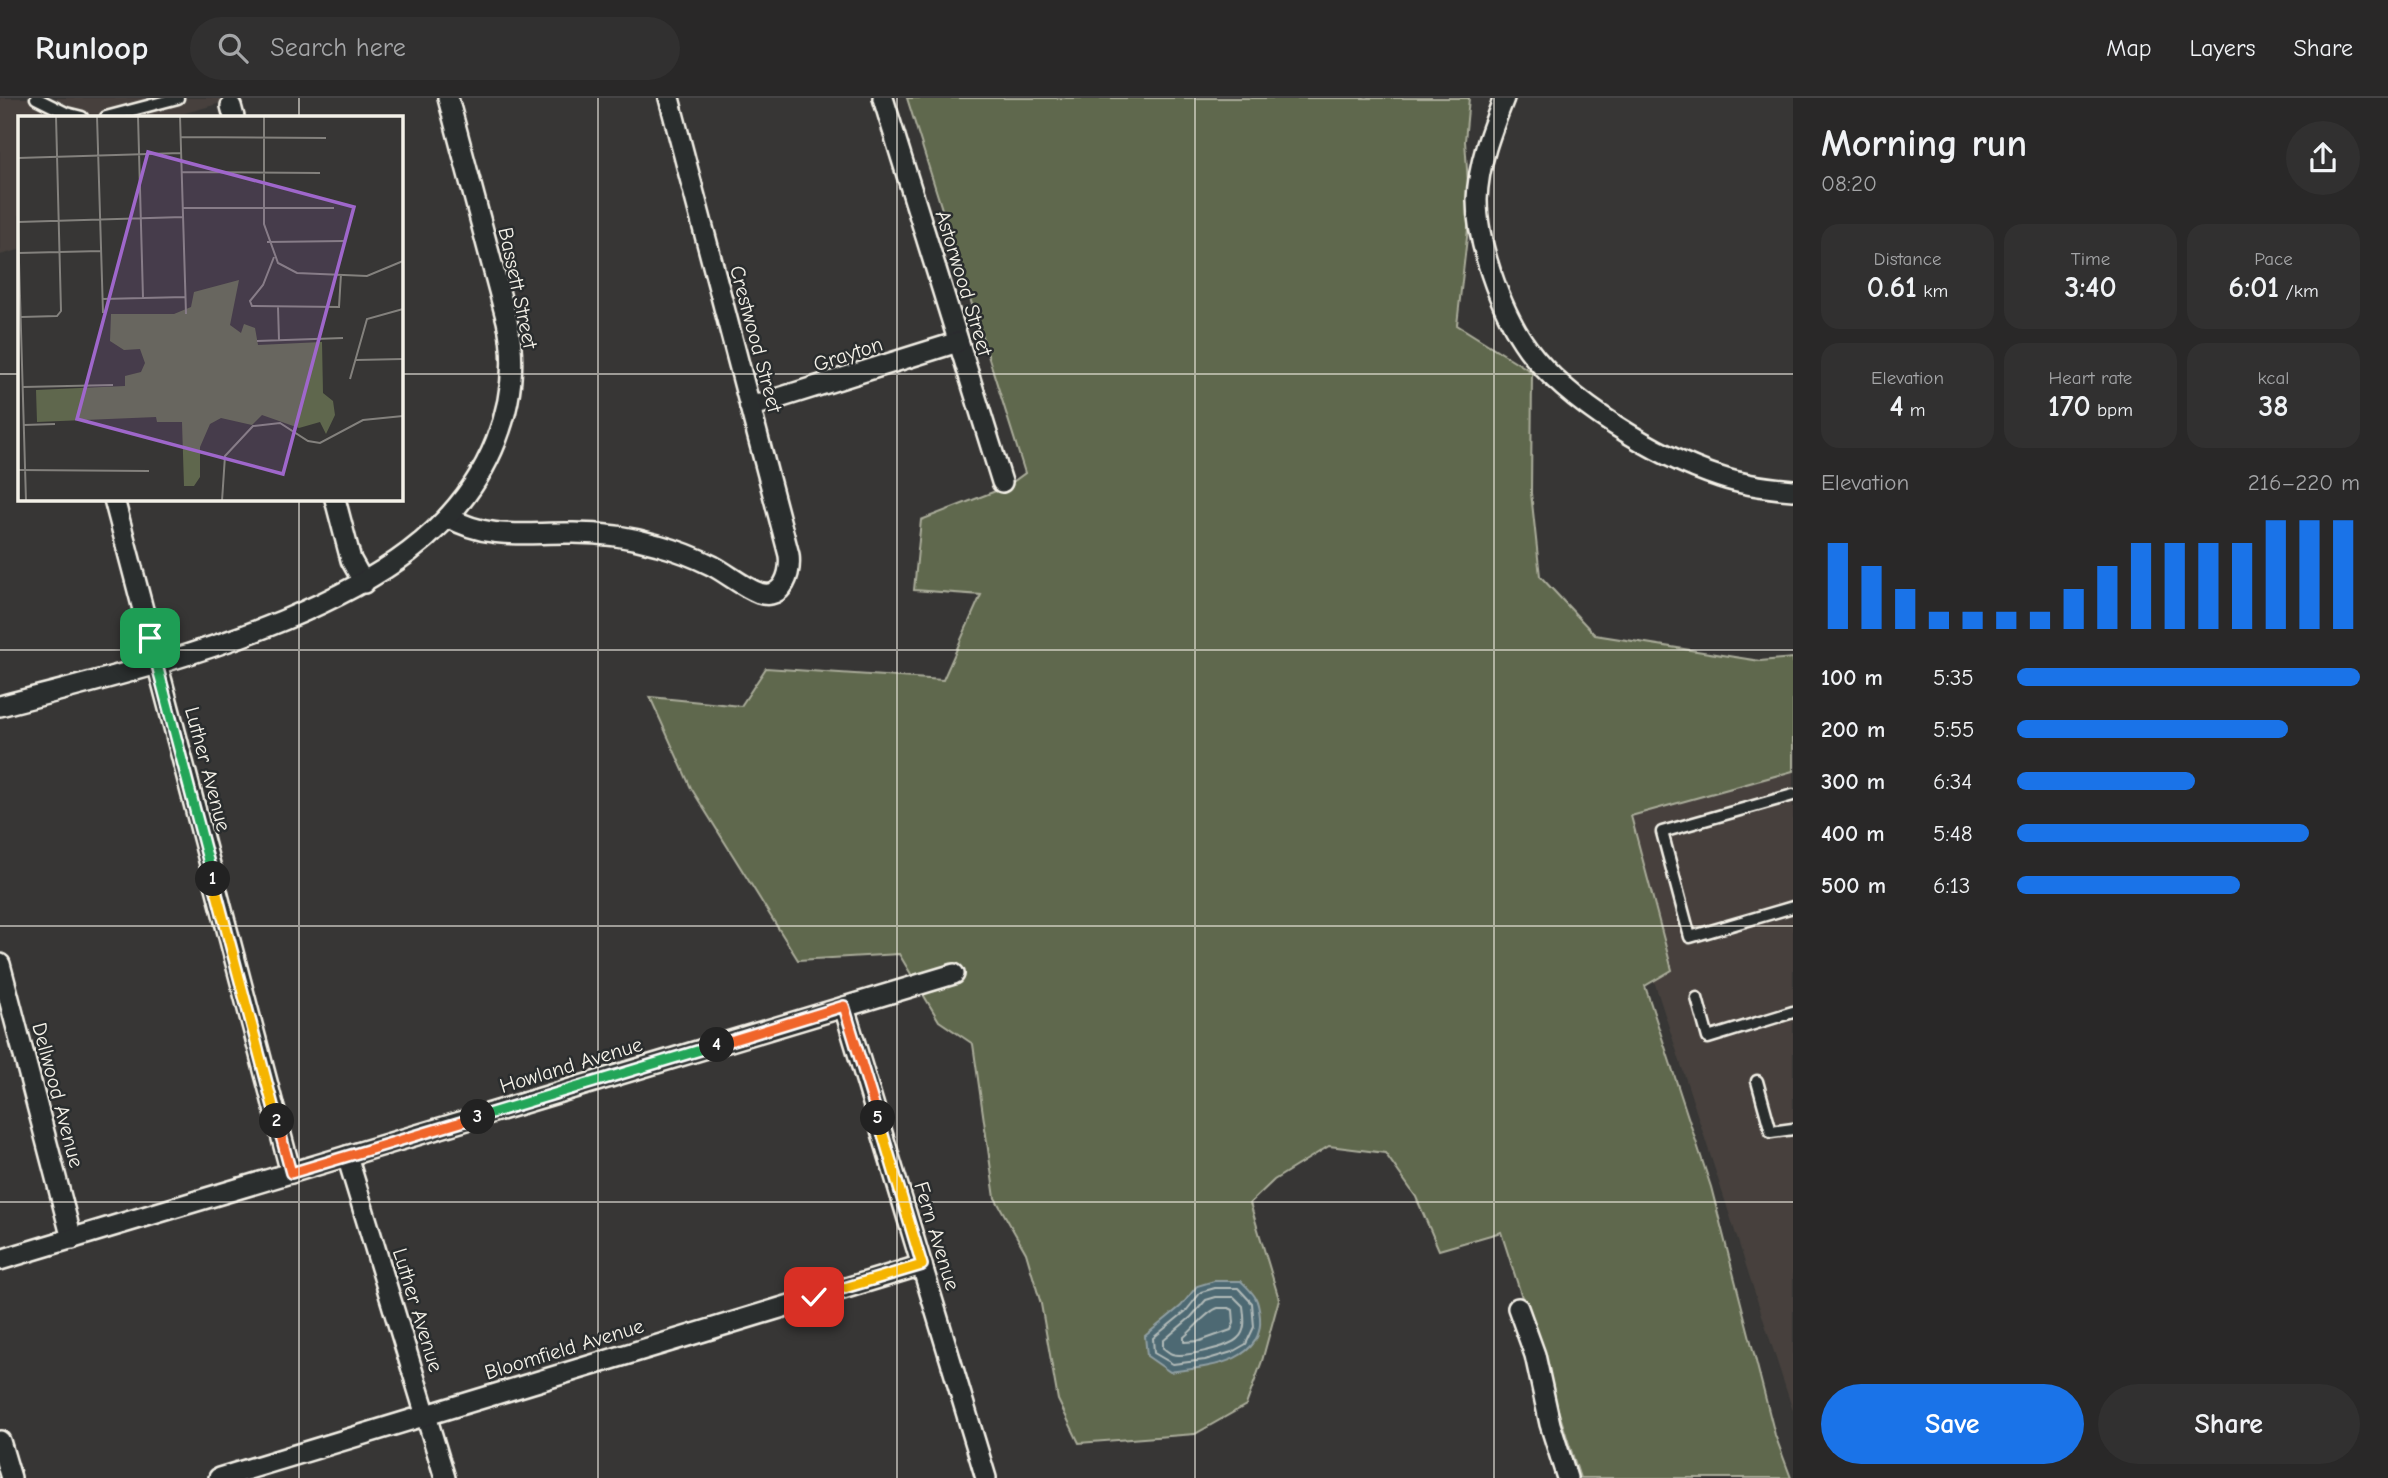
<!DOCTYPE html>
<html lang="en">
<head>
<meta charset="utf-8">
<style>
  body { margin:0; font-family:"Comic Neue",sans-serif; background:#313030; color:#f1f3f6; height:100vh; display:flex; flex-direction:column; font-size:26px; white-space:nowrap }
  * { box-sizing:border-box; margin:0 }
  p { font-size:23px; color:#a5a6a8 }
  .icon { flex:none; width:38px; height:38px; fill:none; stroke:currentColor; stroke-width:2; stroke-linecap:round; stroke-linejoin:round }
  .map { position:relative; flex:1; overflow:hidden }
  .drawer { display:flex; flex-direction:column; background:#292828; width:595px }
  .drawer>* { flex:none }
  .pin { position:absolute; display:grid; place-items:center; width:60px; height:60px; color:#fff; margin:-30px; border-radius:14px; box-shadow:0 4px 10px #0006 }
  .km { position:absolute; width:35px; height:35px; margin:-18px; border-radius:50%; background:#222; color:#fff; font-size:19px; line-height:35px; text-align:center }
  .round { display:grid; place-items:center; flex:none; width:74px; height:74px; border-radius:37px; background:#313030 }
  .headline { display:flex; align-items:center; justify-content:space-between; height:119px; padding:0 28px }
  h1 { font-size:38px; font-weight:600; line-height:52px }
  .metrics { display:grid; grid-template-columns:repeat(3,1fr); gap:10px; height:119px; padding:7px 28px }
  .metrics div { display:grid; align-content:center; border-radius:18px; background:#313030; text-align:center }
  .metrics b { font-size:30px; font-weight:600 }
  .metrics small { font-size:19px; font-weight:400 }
  .metrics p { font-size:19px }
  .chart { height:196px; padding:14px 28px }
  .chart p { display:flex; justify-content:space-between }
  .chart svg { width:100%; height:126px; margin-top:7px; stroke:#1a73e8; stroke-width:6 }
  .action { display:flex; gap:14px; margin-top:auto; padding:14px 28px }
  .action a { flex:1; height:80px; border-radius:42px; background:#1a73e8; color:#fff; font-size:28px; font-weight:600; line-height:80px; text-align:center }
  .action a+a { background:#313030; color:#f1f3f6 }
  ul { padding:0 28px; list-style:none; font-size:23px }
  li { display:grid; grid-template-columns:112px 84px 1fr; align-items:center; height:52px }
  li i { height:18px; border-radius:9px; background:#1a73e8 }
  header { display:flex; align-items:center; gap:42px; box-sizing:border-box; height:98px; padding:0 35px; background:#292828; border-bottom:2px solid #454445 }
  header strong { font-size:33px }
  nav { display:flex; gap:38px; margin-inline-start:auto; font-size:24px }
  .search { width:490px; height:63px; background:#313030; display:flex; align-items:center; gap:18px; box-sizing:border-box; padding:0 24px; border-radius:38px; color:#a5a6a8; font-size:26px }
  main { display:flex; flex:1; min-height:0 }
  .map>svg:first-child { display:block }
  .built { fill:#46413d }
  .green { fill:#5f674d; stroke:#aaac9a; stroke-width:2 }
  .water { fill:#4e6973; stroke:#909fa2; stroke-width:2 }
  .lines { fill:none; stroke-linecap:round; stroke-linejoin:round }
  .shore { stroke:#b2bbb9; stroke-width:2 }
  .service-casing { stroke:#f4f1e8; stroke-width:15 }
  .minor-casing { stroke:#f4f1e8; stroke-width:24 }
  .service { stroke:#2a2d2e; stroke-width:10 }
  .minor { stroke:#2a2d2e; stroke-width:19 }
  .split-1-casing { stroke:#fff; stroke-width:14 }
  .split-2-casing { stroke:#fff; stroke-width:14 }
  .split-3-casing { stroke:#fff; stroke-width:14 }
  .split-4-casing { stroke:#fff; stroke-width:14 }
  .split-5-casing { stroke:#fff; stroke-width:14 }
  .split-6-casing { stroke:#fff; stroke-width:14 }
  .split-1 { stroke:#22a559; stroke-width:9 }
  .split-2 { stroke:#f5b400; stroke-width:9 }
  .split-3 { stroke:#f0652b; stroke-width:9 }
  .split-4 { stroke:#22a559; stroke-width:9 }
  .split-5 { stroke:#f0652b; stroke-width:9 }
  .split-6 { stroke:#f5b400; stroke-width:9 }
  .grid { fill:none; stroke:#f4f1e8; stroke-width:2; stroke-opacity:0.55 }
  .labels { text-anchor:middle; stroke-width:5; stroke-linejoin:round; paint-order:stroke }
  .street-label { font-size:21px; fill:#f4f1e8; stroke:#2a2d2e }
  .inset-road { fill:none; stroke:#83817d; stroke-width:2 }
  .view { fill:#9f67cb; fill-opacity:0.15; stroke:#9f67cb; stroke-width:3.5 }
  .inset-edge { fill:none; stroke:#f4f1e8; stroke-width:3.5 }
</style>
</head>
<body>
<header>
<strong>Runloop</strong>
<div class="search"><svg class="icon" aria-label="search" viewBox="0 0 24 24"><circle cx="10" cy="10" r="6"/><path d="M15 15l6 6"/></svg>Search here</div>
<nav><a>Map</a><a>Layers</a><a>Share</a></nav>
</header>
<main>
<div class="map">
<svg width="1793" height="1380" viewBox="0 0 1793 1380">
  <rect width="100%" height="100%" fill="#373635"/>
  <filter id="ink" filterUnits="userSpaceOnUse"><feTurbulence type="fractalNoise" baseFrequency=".0143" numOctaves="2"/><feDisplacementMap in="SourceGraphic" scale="14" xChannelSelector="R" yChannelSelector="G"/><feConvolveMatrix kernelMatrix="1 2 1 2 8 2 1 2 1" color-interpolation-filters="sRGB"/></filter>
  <g filter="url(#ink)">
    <g class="built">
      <path d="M0 0H239L171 19H19V152L0 157Z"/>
      <path d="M1793 664V1313L1601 719Z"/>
    </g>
    <path class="green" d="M907 0H1469L1465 43 1470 113 1457 227 1532 274 1531 395 1540 478 1595 537 1760 563 1793 560V673L1631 718 1672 872 1645 888 1711 1089 1775 1337 1791 1380H1580L1501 1134 1439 1152 1416 1099 1385 1055 1329 1048 1274 1082 1250 1105 1279 1201 1262 1263 1246 1307 1195 1336 1079 1345 1058 1302 1041 1206 1026 1155 995 1100 973 946 939 923 899 856 798 862 691 690 650 599 741 608 766 570 943 582 981 497 914 492 921 422 1006 389 1025 375Z"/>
    <path class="water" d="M1214 1183H1241C1255 1197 1258 1199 1260 1219 1264 1266 1204 1269 1170 1274L1147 1258 1145 1238 1181 1208 1197 1188Z"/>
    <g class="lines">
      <g class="shore">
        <path d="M1215 1190H1238L1252 1205 1254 1229 1246 1246 1232 1254 1205 1262 1173 1266 1154 1255 1153 1240 1186 1213 1201 1194Z"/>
        <path d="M1216 1199H1234L1243 1208C1244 1218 1247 1232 1238 1240 1230 1249 1183 1260 1172 1256 1169 1255 1166 1252 1163 1250V1243L1191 1219 1206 1202Z"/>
        <path d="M1218 1210H1229L1233 1212 1234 1225 1231 1232 1200 1243 1184 1244V1239C1194 1231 1207 1213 1218 1210Z"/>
      </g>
      <g class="service-casing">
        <g id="service">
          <path d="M36 0 66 15 82 19"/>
          <path d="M106 19 178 0"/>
          <path d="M1793 697 1662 734 1690 839 1793 809"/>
          <path d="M1697 900 1708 940 1793 914"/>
          <path d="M1757 983 1771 1034 1793 1031"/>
        </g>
      </g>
      <g class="minor-casing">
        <g id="minor">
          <path d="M883 0 1002 384"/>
          <path d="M1504 0C1491 33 1478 66 1477 102 1477 127 1483 151 1491 175 1500 202 1511 228 1528 251 1567 304 1658 359 1720 379 1744 387 1768 390 1793 392"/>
          <path d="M231 8 234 19"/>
          <path d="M750 309 958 244"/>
          <path d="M114 401 291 1075"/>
          <path d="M335 401 351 462 364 485"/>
          <path d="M448 419C490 443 527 434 573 435 602 435 631 439 658 447 677 452 695 459 713 468 728 476 743 489 759 495 784 503 791 474 789 457L669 0"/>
          <path d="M0 608C96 583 192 560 284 522 372 485 459 437 496 343 511 305 516 263 507 223L448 0"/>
          <path d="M0 866 72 1141"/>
          <path d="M844 909 986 1380"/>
          <path d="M347 1058 445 1380"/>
          <path d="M0 1162 954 876"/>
          <path d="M1518 1210 1535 1257 1550 1326 1567 1380"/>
          <path d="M0 1343 11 1380"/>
          <path d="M219 1380 922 1167"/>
        </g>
      </g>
      <use href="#service" class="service"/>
      <use href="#minor" class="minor"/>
    </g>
  </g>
  <g class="lines" filter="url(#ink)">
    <g class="split-1-casing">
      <path id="split-1" d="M150 540 213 781"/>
    </g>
    <g class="split-2-casing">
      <path id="split-2" d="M213 781 277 1023"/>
    </g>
    <g class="split-3-casing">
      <path id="split-3" d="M277 1023 291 1075 478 1019"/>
    </g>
    <g class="split-4-casing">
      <path id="split-4" d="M478 1019 717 947"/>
    </g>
    <g class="split-5-casing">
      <path id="split-5" d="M717 947 844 908 878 1020"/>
    </g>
    <g class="split-6-casing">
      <path id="split-6" d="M814 1199 922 1167 878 1020"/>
    </g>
    <use href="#split-1" class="split-1"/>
    <use href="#split-2" class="split-2"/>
    <use href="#split-3" class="split-3"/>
    <use href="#split-4" class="split-4"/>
    <use href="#split-5" class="split-5"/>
    <use href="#split-6" class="split-6"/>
  </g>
  <path class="grid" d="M299 0V19M598 0V1380M897 0V1380M1195 0V1380M1494 0V1380M0 276H19M401 276H1793M299 401V1380M0 552H1793M0 828H1793M0 1104H1793"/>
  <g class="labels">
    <g class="street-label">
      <text transform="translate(964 185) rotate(73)" y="7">Astorwood Street</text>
      <text transform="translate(518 190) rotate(78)" y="7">Bassett Street</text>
      <text transform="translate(756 241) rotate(75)" y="7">Crestwood Street</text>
      <text transform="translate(848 256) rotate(-18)" y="7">Grayton</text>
      <text transform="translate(208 671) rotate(75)" y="7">Luther Avenue</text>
      <text transform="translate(571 967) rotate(-17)" y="7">Howland Avenue</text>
      <text transform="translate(58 997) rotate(75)" y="7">Dellwood Avenue</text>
      <text transform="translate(937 1138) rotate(73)" y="7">Fern Avenue</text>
      <text transform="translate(418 1212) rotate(73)" y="7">Luther Avenue</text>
      <text transform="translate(564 1251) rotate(-17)" y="7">Bloomfield Avenue</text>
    </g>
  </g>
  <g transform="translate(18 18)">
    <rect width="385" height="385" fill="#373635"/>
    <path d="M221 164 212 209 223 217 226 208 237 212 240 229 304 226 305 277 315 285 317 299 308 318 302 306 281 312 244 299 234 309 203 302 192 308 182 331V361L176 370H166L164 306H139L138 301 19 306 18 274 107 270V260L123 256 127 247 122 233 106 234 92 225 93 198H156L173 191 176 176Z" fill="#5f674d"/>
    <path class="inset-road" d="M79 0 85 197M120 0 125 182M162 0 168 198M246 0V108L260 147 279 157 349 160 385 145M162 21 308 22M0 42 163 37M163 56 302 57M164 92H316M0 106 165 101M0 112 8 385M249 126 326 125M0 137 83 135M256 141 245 169 232 185 234 190 321 191 323 158M84 183 167 181M260 191 261 224M3 201 39 200 43 195 38 0M239 225 325 222M338 244 385 243M332 263 349 203 385 193M5 271 95 269M6 309 37 308M0 354 131 355M204 385 207 340 235 310 262 307 290 325 302 327 345 304 385 300"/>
    <path class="view" d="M130 36 336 91 265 358 59 303Z"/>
    <rect width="385" height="385" class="inset-edge"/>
  </g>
</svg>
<div class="pin" style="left:150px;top:540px;background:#1e9e55"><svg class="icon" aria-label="arrive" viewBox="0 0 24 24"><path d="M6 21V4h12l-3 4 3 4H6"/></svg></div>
<div class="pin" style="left:814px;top:1199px;background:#d93025"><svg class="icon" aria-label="check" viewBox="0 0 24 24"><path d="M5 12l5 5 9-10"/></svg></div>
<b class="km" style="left:213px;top:781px">1</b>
<b class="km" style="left:277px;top:1023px">2</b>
<b class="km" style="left:478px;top:1019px">3</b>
<b class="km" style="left:717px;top:947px">4</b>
<b class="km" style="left:878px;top:1020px">5</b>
</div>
<section class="drawer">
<div class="headline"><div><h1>Morning run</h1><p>08:20</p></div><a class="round"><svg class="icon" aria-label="share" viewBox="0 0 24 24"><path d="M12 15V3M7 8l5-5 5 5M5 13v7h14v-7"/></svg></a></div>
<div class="metrics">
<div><p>Distance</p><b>0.61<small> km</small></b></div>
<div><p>Time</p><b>3:40</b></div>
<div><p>Pace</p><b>6:01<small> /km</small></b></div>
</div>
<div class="metrics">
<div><p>Elevation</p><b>4<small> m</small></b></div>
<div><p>Heart rate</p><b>170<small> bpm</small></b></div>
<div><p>kcal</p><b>38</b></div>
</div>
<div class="chart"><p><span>Elevation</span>216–220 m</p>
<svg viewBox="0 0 160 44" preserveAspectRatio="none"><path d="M5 44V14M15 44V22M25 44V30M35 44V38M45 44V38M55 44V38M65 44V38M75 44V30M85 44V22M95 44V14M105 44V14M115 44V14M125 44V14M135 44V6M145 44V6M155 44V6"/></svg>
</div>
<ul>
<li><b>100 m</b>5:35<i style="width:100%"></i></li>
<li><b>200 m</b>5:55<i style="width:79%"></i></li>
<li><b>300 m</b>6:34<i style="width:52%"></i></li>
<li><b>400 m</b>5:48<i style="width:85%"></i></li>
<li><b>500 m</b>6:13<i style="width:65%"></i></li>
</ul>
<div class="action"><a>Save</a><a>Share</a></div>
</section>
</main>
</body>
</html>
